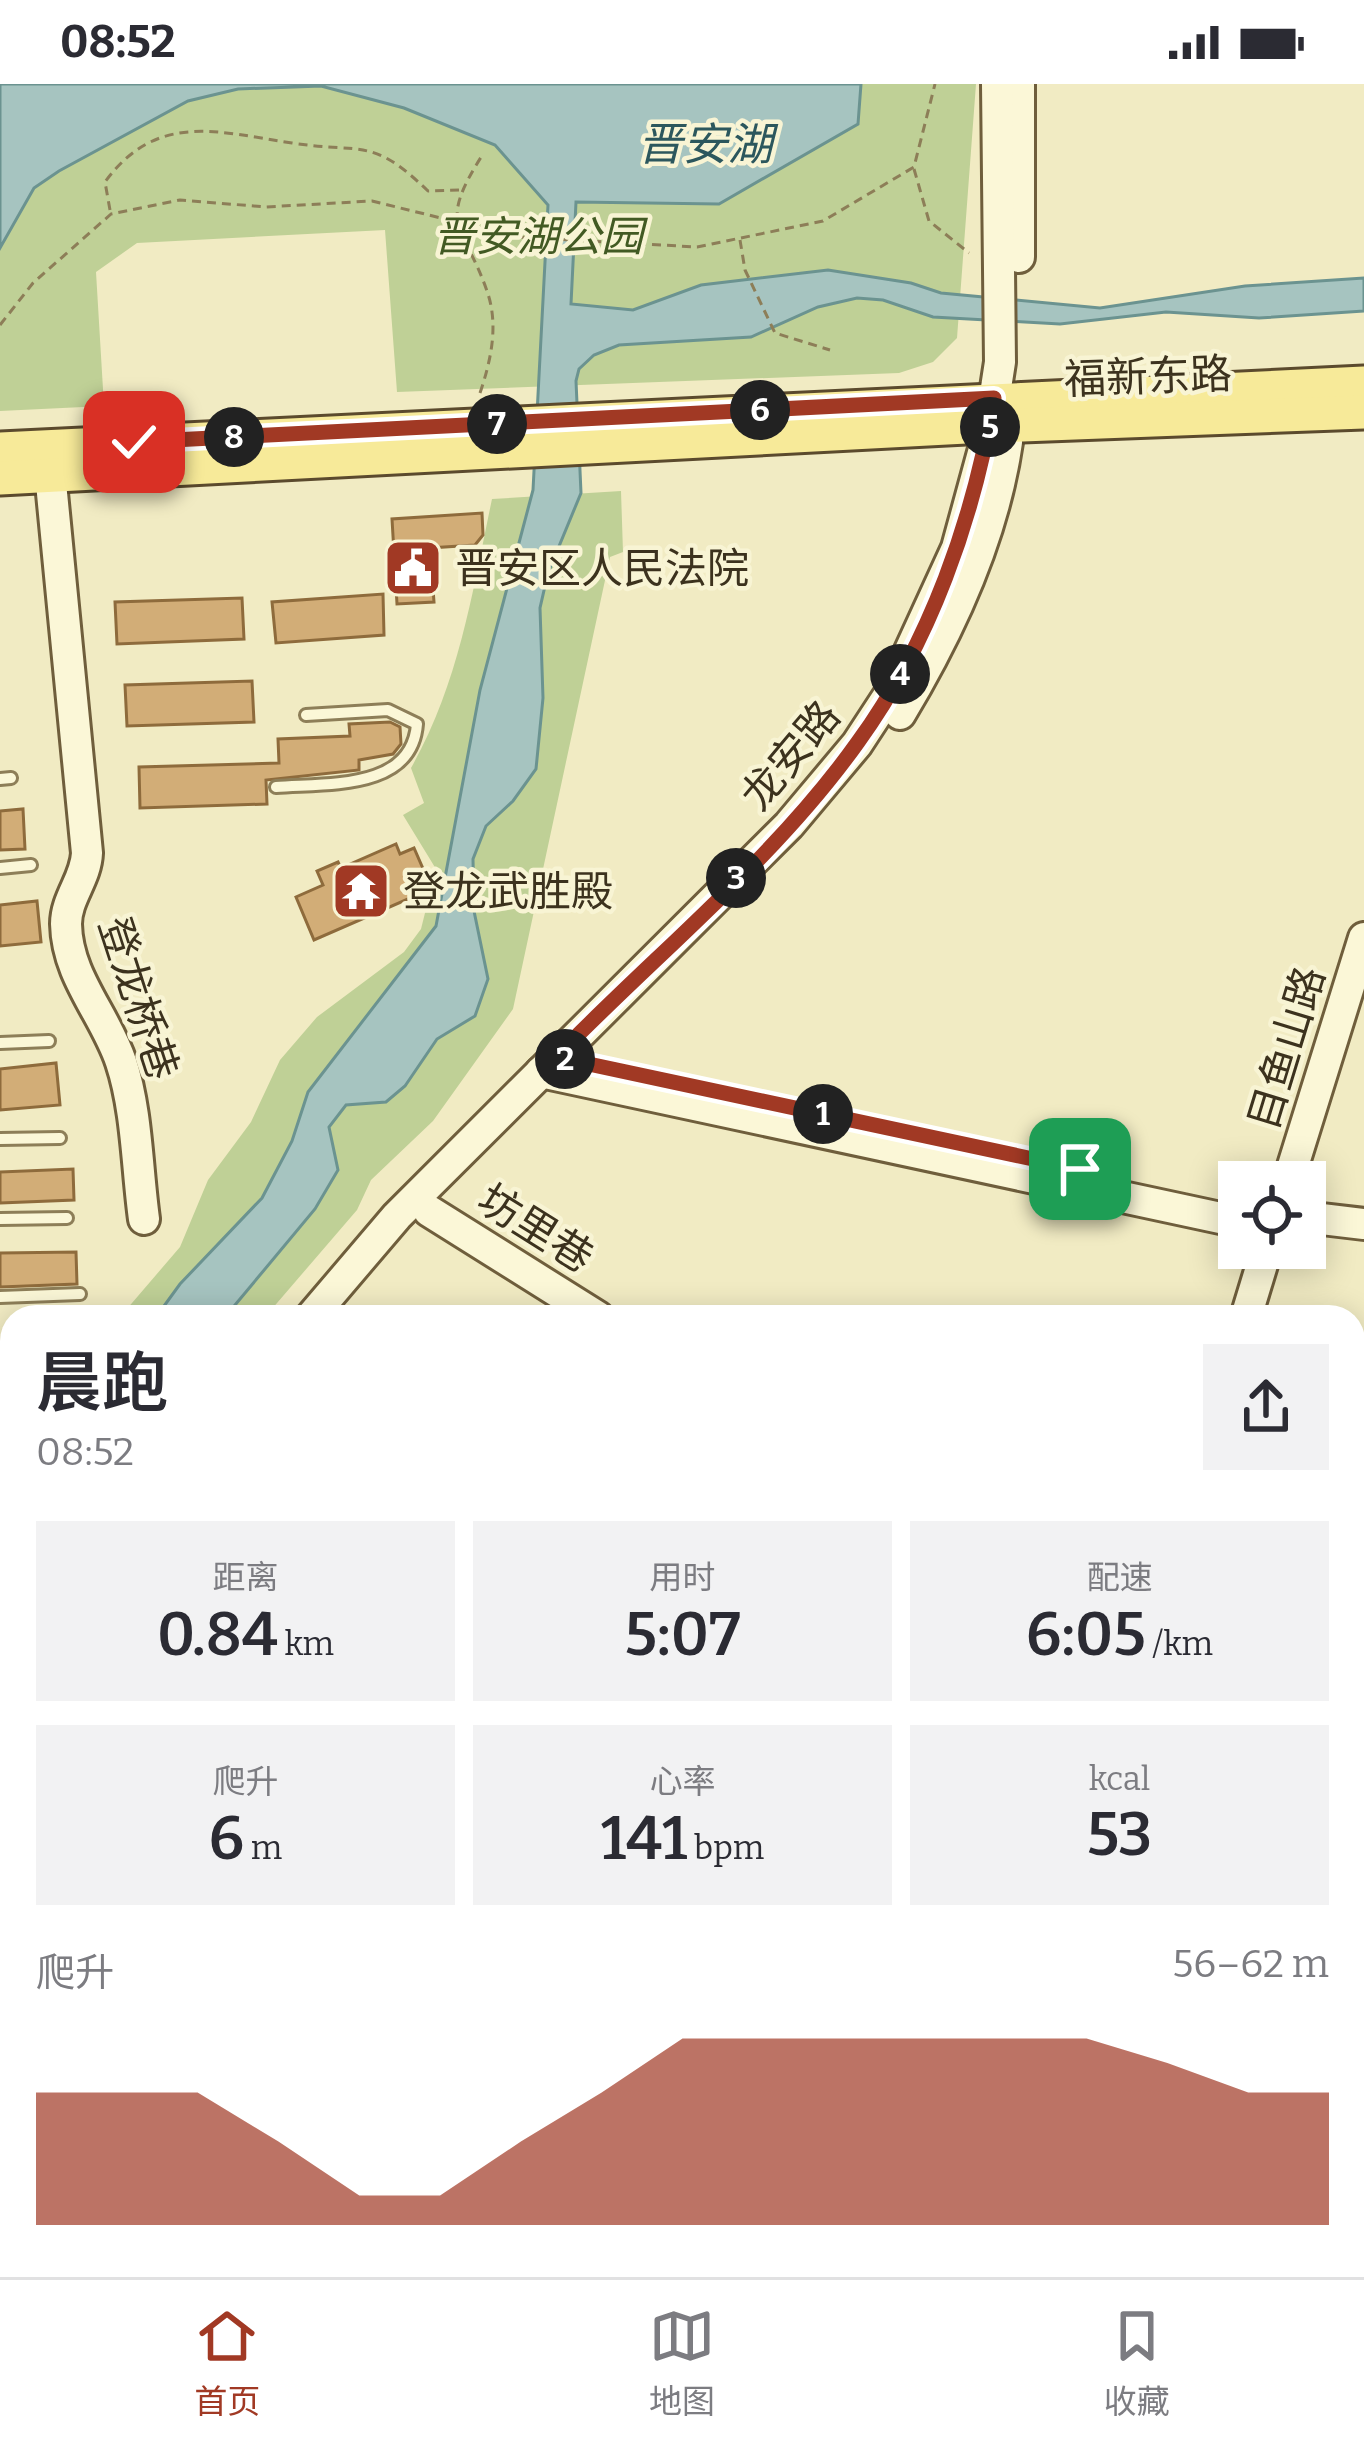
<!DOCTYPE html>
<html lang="zh">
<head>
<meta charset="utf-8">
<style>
  body { margin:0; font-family:Bitter,"Noto Sans SC",serif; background:#f2f2f3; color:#2b2b33; height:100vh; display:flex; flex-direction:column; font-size:45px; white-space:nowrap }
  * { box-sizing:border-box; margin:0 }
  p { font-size:39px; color:#7c7c81 }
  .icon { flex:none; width:66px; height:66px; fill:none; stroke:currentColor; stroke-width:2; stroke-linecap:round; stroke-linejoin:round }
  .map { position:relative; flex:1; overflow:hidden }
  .side { position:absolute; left:0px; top:1221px; width:1365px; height:972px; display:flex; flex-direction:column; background:#fff; border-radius:36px 36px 0 0; box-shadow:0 6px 30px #0003 }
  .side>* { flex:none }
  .controls { position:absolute; left:1218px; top:1077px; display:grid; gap:24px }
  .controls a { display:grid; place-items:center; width:108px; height:108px; border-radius:0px; background:#fff; box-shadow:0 6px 30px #0003; font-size:60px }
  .pin { position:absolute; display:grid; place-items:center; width:102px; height:102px; color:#fff; margin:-51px; border-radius:24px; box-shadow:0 6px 18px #0006 }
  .km { position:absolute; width:60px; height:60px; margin:-30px; border-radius:50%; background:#222; color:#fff; font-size:33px; line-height:60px; text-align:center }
  .round { display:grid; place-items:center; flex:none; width:126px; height:126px; border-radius:0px; background:#f2f2f3 }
  .head { display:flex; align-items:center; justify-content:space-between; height:204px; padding:0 36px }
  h1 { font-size:66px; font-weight:600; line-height:90px }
  .stats { display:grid; grid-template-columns:repeat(3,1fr); gap:18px; height:204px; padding:12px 36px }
  .stats div { display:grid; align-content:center; border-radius:0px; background:#f2f2f3; text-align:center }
  .stats b { font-size:60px; font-weight:600 }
  .stats small { font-size:33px; font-weight:400 }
  .stats p { font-size:33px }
  .chart { height:336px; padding:24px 36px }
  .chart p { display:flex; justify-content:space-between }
  .chart svg { width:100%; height:216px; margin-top:12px; fill:#a13924; opacity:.7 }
  .status { display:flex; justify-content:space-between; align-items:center; height:84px; padding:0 60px; background:#fff; direction:ltr }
  .status svg { height:33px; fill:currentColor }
  .tabs { display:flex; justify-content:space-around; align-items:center; height:168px; border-top:3px solid #e1e1e2; background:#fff; font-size:33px; color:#7c7c81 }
  .tabs a { display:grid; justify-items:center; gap:6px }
  .tabs .active { color:#a13924 }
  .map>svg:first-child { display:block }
  .green { fill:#bfd096 }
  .water { fill:#a6c4c0; stroke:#6b9390; stroke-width:3 }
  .building { fill:#d2ad77; stroke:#8e6b3c; stroke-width:3 }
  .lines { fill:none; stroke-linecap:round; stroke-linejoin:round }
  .lane-casing { stroke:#8d7e58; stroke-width:16 }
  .street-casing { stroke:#8d7e58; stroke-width:27 }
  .secondary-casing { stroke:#6f5e3c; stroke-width:36 }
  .primary-casing { stroke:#5b4a2d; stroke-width:39 }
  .path { stroke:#8d7e58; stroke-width:3; stroke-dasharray:9 6; stroke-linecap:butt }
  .lane { stroke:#fbf7d7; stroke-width:10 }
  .street { stroke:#fbf7d7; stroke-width:21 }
  .secondary { stroke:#fbf7d7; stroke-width:30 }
  .primary { stroke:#f7ea99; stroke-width:33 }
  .route-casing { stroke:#fff; stroke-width:24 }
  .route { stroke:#a13924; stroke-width:15 }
  .labels { text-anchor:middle; stroke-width:9; stroke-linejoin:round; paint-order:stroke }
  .park-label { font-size:42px; font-style:italic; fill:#425a23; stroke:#f8f4d4 }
  .street-label { font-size:42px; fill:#3c321e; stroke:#f8f4d4 }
  .poi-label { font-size:42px; fill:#3c321e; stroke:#f8f4d4; text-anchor:start }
  .water-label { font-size:45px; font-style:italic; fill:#2c575d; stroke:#f8f4d4 }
</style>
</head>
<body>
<div class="status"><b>08:52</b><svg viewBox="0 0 49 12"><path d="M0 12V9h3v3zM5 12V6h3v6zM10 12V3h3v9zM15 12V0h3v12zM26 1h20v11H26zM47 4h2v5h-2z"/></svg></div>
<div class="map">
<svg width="1364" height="2193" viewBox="0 0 1364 2193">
  <rect width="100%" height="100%" fill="#f1ebc3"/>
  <g class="green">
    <path d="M0 0H976L957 254 933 278 899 289 397 308 385 146 137 159 96 188 104 322 0 327Z"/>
    <path d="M621 407 623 468 610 473 513 925 433 1037 371 1096 357 1126 265 1233H120L180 1163 208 1096 251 1038 280 976 317 933 404 868 421 845 436 785 403 731 424 719 411 684C459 599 472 510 492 415Z"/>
    <path d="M12 1353V1525L0 1541V1361Z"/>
  </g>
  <g class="water">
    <path d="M0 0H861L858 40 719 120 576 118 571 220 633 226 701 201 828 186 911 199 941 209 1100 224 1245 202 1364 194V227L1259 234 1166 228 1060 240 933 233 883 216 857 214 818 223 751 253 619 261 594 271 579 285 576 297 581 409 548 489 540 524 543 614 536 685 513 717 486 742 473 775 474 827 488 895 475 932 437 955 405 1002 386 1018 346 1021 329 1043 338 1086 315 1125 225 1233H156L180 1200 262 1114 292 1057 308 1008 436 842 480 606 533 406 548 121 495 61 404 24 321 2 238 5 188 17 59 87 34 104 0 164Z"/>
    <path d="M0 1665 12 1686V1803L0 1800Z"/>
  </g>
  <g class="building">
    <path d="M482 429 483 451 475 461 430 464 434 518 397 520 392 435Z"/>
    <path d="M383 510 384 551 276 559 272 518Z"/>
    <path d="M242 514 244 555 117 560 115 518Z"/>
    <path d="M252 597 254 638 127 642 125 601Z"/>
    <path d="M390 638 400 643 401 660 393 670 359 676V686L266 696 267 720 140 724 139 683 279 679 278 655 350 652 349 640Z"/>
    <path d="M23 725 25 765 0 766V727Z"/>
    <path d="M396 760 400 770 414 764 424 787 407 794 415 812 314 856 296 813 323 801 317 787 338 778 341 784Z"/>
    <path d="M37 817 41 858 0 862V821Z"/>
    <path d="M56 979 60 1021 0 1026V985Z"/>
    <path d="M73 1085 74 1116 0 1119V1088Z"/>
    <path d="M76 1168 77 1200 0 1203V1169Z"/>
  </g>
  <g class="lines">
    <g class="lane-casing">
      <g id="lane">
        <path d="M0 695 11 694"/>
        <path d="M276 703C326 699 412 707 417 640L388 626 306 631"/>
        <path d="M0 784 31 781"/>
        <path d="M0 959 49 957"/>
        <path d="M0 1055 60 1054"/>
        <path d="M0 1135 67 1134"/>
        <path d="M0 1213 80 1210"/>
        <path d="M0 1287H12"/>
        <path d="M0 1836H12"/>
        <path d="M0 1899H12"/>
        <path d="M0 1962 12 1963"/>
      </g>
    </g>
    <g class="street-casing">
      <path id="street" d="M108 2193 113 2181"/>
    </g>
    <g class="secondary-casing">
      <g id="secondary">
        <path d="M1019 0V173"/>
        <path d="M48 368 87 769C86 795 66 814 66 840 67 893 105 930 121 978 137 1026 137 1084 144 1135"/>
        <path d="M900 630C950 547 993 455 1007 358"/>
        <path d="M541 988 1239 1138"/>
        <path d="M1288 1098 1364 854"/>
        <path d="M429 1127 598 1233"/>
        <path d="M1305 1133 1364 1140"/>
        <path d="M311 1233 397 1132 789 741 857 660 891 608 957 464 990 343 1000 278 997 0"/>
        <path d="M1246 1233 1267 1164"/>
        <path d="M1353 1708 1364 1712"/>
        <path d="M1353 2120 1364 2124"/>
        <path d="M528 2193 532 2181"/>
        <path d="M943 2193 948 2181"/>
      </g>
    </g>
    <g class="primary-casing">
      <g id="primary">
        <path d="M0 365 1364 299"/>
        <path d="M0 394 966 343 1364 328"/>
      </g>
    </g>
    <g class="path">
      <path d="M914 85 929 137 969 169"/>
      <path d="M110 126 105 98C157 27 218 48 292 59 363 70 371 52 428 107L459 106"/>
      <path d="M740 156 745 186 775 249 830 266"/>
      <path d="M0 241 33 199 111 130 180 116 266 123 372 117 518 153 697 163 823 137 914 83 935 0"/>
      <path d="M480 309C491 276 499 241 487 207 463 138 436 144 483 70"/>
    </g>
    <use href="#lane" class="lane"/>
    <use href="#street" class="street"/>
    <use href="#secondary" class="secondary"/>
    <use href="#primary" class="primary"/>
  </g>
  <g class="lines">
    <g class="route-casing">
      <path id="route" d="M134 358 994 314C974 434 930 559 858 658 774 776 656 870 556 973L1080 1085"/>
    </g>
    <use href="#route" class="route"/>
  </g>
  <defs>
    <g id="civic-square" transform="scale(3)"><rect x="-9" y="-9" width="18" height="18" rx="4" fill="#a13924" stroke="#f8f4d4"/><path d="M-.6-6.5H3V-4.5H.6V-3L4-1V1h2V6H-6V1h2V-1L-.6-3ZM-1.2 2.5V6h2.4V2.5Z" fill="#fff"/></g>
    <g id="temple-square" transform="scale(3)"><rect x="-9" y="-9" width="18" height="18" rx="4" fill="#a13924" stroke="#f8f4d4"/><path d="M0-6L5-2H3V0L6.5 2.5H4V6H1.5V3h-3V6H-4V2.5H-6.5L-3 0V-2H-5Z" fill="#fff"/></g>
  </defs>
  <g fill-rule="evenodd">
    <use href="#civic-square" x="413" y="484"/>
    <use href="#temple-square" x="361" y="807"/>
  </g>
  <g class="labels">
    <g class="park-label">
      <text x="538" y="167">晋安湖公园</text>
    </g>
    <g class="street-label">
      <text transform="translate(1148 292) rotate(-2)" y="15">福新东路</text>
      <text transform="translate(790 671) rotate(-50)" y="15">龙安路</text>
      <text transform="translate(139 914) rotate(72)" y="15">登龙桥巷</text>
      <text transform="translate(1286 964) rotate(-73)" y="15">目鱼山路</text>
      <text transform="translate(536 1144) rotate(32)" y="15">坊里巷</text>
    </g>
    <g class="poi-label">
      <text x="455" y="499">晋安区人民法院</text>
      <text x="403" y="822">登龙武胜殿</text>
    </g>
    <g class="water-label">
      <text x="705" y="76">晋安湖</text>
    </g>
  </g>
</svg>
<div class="controls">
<a><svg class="icon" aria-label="locate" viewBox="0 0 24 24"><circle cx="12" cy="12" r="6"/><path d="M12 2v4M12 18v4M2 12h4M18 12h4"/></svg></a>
</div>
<div class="pin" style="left:1080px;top:1085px;background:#1e9e55"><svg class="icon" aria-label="arrive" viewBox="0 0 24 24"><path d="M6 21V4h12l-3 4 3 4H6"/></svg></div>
<div class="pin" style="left:134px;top:358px;background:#d93025"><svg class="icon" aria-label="check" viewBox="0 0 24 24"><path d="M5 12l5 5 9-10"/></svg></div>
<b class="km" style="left:823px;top:1030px">1</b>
<b class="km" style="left:565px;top:975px">2</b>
<b class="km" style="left:736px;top:794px">3</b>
<b class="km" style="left:900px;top:590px">4</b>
<b class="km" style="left:990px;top:343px">5</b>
<b class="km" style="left:760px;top:326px">6</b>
<b class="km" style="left:497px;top:340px">7</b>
<b class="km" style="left:234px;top:353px">8</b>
<section class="side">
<div class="head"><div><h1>晨跑</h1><p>08:52</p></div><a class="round"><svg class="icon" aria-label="share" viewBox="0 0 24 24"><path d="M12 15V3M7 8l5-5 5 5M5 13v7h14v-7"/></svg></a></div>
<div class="stats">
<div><p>距离</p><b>0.84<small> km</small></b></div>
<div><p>用时</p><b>5:07</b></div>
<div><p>配速</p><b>6:05<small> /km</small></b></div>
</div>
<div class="stats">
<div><p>爬升</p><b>6<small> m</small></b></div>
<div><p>心率</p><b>141<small> bpm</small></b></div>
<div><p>kcal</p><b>53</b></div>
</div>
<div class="chart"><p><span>爬升</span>56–62 m</p>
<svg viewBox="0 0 160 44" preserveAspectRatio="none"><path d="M0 44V17L10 17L20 17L30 27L40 38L50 38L60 27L70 17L80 6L90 6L100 6L110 6L120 6L130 6L140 11L150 17L160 17V44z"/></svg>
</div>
</section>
</div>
<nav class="tabs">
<a class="active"><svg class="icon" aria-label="home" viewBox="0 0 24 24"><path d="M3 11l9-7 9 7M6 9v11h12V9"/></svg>首页</a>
<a><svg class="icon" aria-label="map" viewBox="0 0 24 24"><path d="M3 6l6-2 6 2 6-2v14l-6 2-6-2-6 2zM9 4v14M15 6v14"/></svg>地图</a>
<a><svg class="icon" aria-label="saved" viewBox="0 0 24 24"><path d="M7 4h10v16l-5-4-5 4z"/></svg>收藏</a>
</nav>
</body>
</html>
